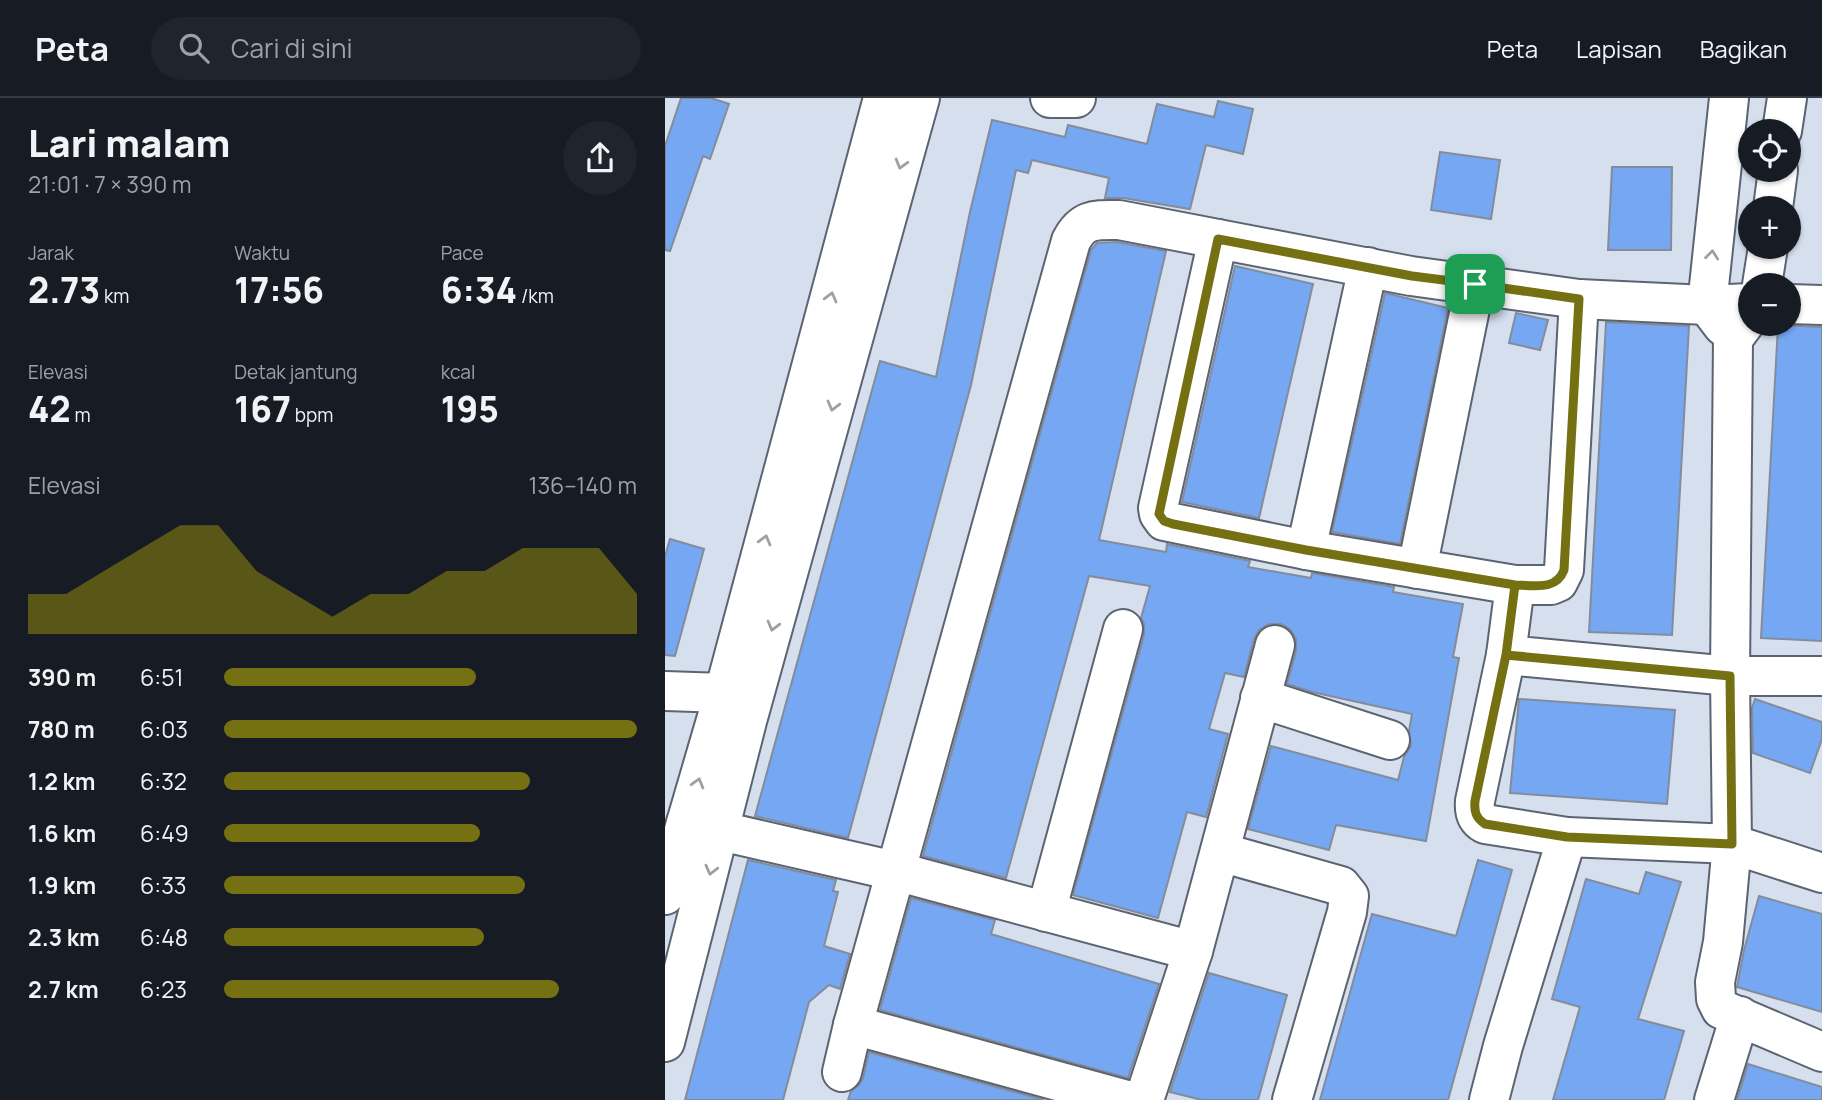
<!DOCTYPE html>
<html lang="id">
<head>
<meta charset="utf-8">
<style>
  body { margin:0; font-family:Manrope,sans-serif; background:#20242c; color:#f1f3f6; height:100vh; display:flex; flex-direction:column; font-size:26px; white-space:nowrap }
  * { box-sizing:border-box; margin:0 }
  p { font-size:23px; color:#9ea1a6 }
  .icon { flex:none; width:38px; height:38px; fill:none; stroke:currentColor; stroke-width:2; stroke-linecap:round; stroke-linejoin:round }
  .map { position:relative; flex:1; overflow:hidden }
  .sheet { display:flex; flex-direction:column; background:#171b24; width:665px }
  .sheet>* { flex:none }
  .tools { position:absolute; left:1073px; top:21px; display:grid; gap:14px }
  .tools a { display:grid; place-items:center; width:63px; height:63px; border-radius:50%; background:#171b24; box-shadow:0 2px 5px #0004; font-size:35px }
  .pin { position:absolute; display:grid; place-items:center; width:60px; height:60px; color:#fff; margin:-30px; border-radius:14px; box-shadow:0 4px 10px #0006 }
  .round { display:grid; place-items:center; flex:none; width:74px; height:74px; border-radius:37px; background:#20242c }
  .summary { display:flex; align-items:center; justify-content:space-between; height:119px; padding:0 28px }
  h1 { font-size:38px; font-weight:800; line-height:52px }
  .metrics { display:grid; grid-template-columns:repeat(3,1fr); gap:10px; height:119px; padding:7px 28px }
  .metrics div { display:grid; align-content:center }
  .metrics b { font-size:35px; font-weight:800 }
  .metrics small { font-size:19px; font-weight:400 }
  .metrics p { font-size:19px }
  .chart { height:196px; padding:14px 28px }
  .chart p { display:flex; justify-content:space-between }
  .chart svg { width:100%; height:126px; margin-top:7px; fill:#757113; opacity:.7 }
  ul { padding:0 28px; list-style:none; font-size:23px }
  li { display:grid; grid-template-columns:112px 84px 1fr; align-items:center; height:52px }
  li i { height:18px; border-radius:9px; background:#757113 }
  header { display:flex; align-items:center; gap:42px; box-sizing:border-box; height:98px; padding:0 35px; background:#171b24; border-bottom:2px solid #363941 }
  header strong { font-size:33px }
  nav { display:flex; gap:38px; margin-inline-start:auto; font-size:24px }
  .search { width:490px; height:63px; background:#20242c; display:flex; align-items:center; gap:18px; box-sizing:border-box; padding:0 24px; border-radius:38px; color:#9ea1a6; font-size:26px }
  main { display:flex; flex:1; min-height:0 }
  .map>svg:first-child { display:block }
  .building { fill:#76a7f3; stroke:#838c9a; stroke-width:2 }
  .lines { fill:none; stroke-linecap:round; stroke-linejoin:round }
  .minor-casing { stroke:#5c6471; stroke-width:42 }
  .tertiary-casing { stroke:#5c6471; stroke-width:42 }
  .minor { stroke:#fff; stroke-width:38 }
  .tertiary { stroke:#fff; stroke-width:38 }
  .oneway { stroke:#9ea0a3 }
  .route-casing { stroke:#fff; stroke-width:14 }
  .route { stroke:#757113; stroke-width:9 }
</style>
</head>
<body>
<header>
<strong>Peta</strong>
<div class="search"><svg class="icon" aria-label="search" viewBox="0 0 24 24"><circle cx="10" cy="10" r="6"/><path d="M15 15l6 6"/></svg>Cari di sini</div>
<nav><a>Peta</a><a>Lapisan</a><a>Bagikan</a></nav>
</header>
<main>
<section class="sheet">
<div class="summary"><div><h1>Lari malam</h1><p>21:01 · 7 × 390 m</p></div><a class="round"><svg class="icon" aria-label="share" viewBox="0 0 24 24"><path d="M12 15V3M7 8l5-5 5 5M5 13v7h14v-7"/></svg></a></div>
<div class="metrics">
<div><p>Jarak</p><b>2.73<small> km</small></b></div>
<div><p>Waktu</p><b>17:56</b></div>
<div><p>Pace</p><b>6:34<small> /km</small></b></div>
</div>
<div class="metrics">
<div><p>Elevasi</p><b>42<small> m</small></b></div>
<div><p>Detak jantung</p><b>167<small> bpm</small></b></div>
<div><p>kcal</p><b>195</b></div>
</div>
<div class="chart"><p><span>Elevasi</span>136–140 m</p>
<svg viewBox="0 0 160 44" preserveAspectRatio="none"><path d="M0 44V30L10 30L20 22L30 14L40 6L50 6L60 22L70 30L80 38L90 30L100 30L110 22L120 22L130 14L140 14L150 14L160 30V44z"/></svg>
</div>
<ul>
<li><b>390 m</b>6:51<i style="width:61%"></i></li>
<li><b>780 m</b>6:03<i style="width:100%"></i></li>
<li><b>1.2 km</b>6:32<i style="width:74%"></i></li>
<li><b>1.6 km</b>6:49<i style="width:62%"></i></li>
<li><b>1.9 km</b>6:33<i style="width:73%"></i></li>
<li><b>2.3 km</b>6:48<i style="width:63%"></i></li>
<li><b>2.7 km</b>6:23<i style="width:81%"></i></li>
</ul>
</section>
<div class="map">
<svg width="1157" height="1002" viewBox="0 0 1157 1002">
  <rect width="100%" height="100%" fill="#d5dfee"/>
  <g class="building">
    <path d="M16 0H46L64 6 45 61 38 58 5 153 0 152V48Z"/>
    <path d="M553 3 588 11 578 56 541 47 525 111 458 100H440L444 80 367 62 363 75 351 72 306 287 183 740 90 718 215 263 271 279 305 114 327 22 400 39 403 27 482 46 492 6 549 19Z"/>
    <path d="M775 54 835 62 826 121 766 112Z"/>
    <path d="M947 69H1007L1006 152H943Z"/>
    <path d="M452 144 501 153 434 442 501 454 502 446 585 463 583 469 646 480 647 475 729 489 728 494 798 506 788 559 794 560 761 743 671 727 664 752 583 731 606 648 733 682 739 659 746 648 744 633 747 616 647 594 622 586 631 553V541L625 531 616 526H604L594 532 589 541 579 579 560 575 544 631 563 636 541 719 522 714 493 820 408 797 479 537V526L476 520 485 488 424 478 341 780 258 758 426 152 432 145Z"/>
    <path d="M570 168 648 186 594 420 517 404Z"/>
    <path d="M720 195 783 210 735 446 667 434Z"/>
    <path d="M851 215 883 222 875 252 844 245Z"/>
    <path d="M941 224 1024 228 1007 537 924 534Z"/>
    <path d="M1113 227 1157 229V543L1096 540Z"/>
    <path d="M5 441 39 451 10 558 0 557V458Z"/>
    <path d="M854 601 1010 612 1002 706 845 695Z"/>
    <path d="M1090 601 1157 624V641L1145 675 1088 655 1087 610Z"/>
    <path d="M83 762 171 782 168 793 173 794 159 848 185 856 175 891 164 887 144 904 118 1002H20Z"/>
    <path d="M813 762 847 772 783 1002H655L707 816 791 838Z"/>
    <path d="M981 774 1016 784 973 921 1019 933 999 1002H888L915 909 887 901 921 781 974 796Z"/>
    <path d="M1094 798 1157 816V914L1072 889 1079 852Z"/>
    <path d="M246 800 330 822 326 836 494 886 463 980 215 912Z"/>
    <path d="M544 875 622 897 593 1002H537L505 994Z"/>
    <path d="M204 954 379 1002H183L186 993 193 988 198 980Z"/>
    <path d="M1083 966 1157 989V1002H1072Z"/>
  </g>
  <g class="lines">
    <g class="minor-casing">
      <g id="minor">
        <path d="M1117 33 1122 0"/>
        <path d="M1108 110 1113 72"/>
        <path d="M553 141 493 410 494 416 499 423 641 452 850 487H886L893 484 899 472 914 201"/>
        <path d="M1097 187 1103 149"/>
        <path d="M1124 206 1157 207"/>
        <path d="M1085 218 1068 241 1065 578 1067 746 1058 844 1050 884 1051 901 1056 911 1157 954"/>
        <path d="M1058 228 1042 207 1064 0"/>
        <path d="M641 452 703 169"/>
        <path d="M752 471 810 186"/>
        <path d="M850 487 841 557 1065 578H1157"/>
        <path d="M0 593 59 595"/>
        <path d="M595 600 725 642"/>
        <path d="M21 725 230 773 528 853 610 547"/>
        <path d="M902 739 1067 746 1157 775"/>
        <path d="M555 754 676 788 684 798 682 814 627 1002"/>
        <path d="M0 797 59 595 218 0"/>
        <path d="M381 814 458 531"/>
        <path d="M188 927 406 143C418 120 430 122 454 122L746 178 914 201 1042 207 1085 205"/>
        <path d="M0 944 82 623 255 0"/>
        <path d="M177 974 188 927 462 1002"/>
        <path d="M479 1002 528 853"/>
        <path d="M824 1002 838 948 902 739 820 726C811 721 809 714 810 703L841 557"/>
        <path d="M1049 1002 1075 918"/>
      </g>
    </g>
    <g class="tertiary-casing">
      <path id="tertiary" d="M385 0H411"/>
    </g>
    <use href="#minor" class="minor"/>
    <use href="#tertiary" class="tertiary"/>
  </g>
  <defs><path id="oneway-chevron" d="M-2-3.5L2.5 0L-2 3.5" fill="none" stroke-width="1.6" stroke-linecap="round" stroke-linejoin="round" transform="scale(1.75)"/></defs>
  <g class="oneway">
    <use href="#oneway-chevron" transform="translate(236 66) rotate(106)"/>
    <use href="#oneway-chevron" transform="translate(1047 157) rotate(-84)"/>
    <use href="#oneway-chevron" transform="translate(166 199) rotate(-75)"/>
    <use href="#oneway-chevron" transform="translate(168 308) rotate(105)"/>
    <use href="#oneway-chevron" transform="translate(100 442) rotate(-75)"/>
    <use href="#oneway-chevron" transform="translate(108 528) rotate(105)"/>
    <use href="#oneway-chevron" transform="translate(33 685) rotate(-74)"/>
    <use href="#oneway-chevron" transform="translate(46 772) rotate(104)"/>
  </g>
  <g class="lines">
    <g class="route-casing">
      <path id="route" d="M810 186 747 178 553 141 494 416 499 423 508 426 641 452 850 487 841 557 1065 578 1067 746 902 739 820 726C811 720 809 714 810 703L841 557 850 487C869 487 891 493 899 472L914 201 810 186"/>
    </g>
    <use href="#route" class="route"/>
  </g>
</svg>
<div class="tools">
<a><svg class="icon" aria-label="locate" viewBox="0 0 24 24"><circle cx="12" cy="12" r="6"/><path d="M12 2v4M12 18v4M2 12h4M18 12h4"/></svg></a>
<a>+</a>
<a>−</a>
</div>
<div class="pin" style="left:810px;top:186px;background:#1e9e55"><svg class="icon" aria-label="arrive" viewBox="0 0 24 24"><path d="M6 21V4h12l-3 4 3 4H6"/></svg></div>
</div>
</main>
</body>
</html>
